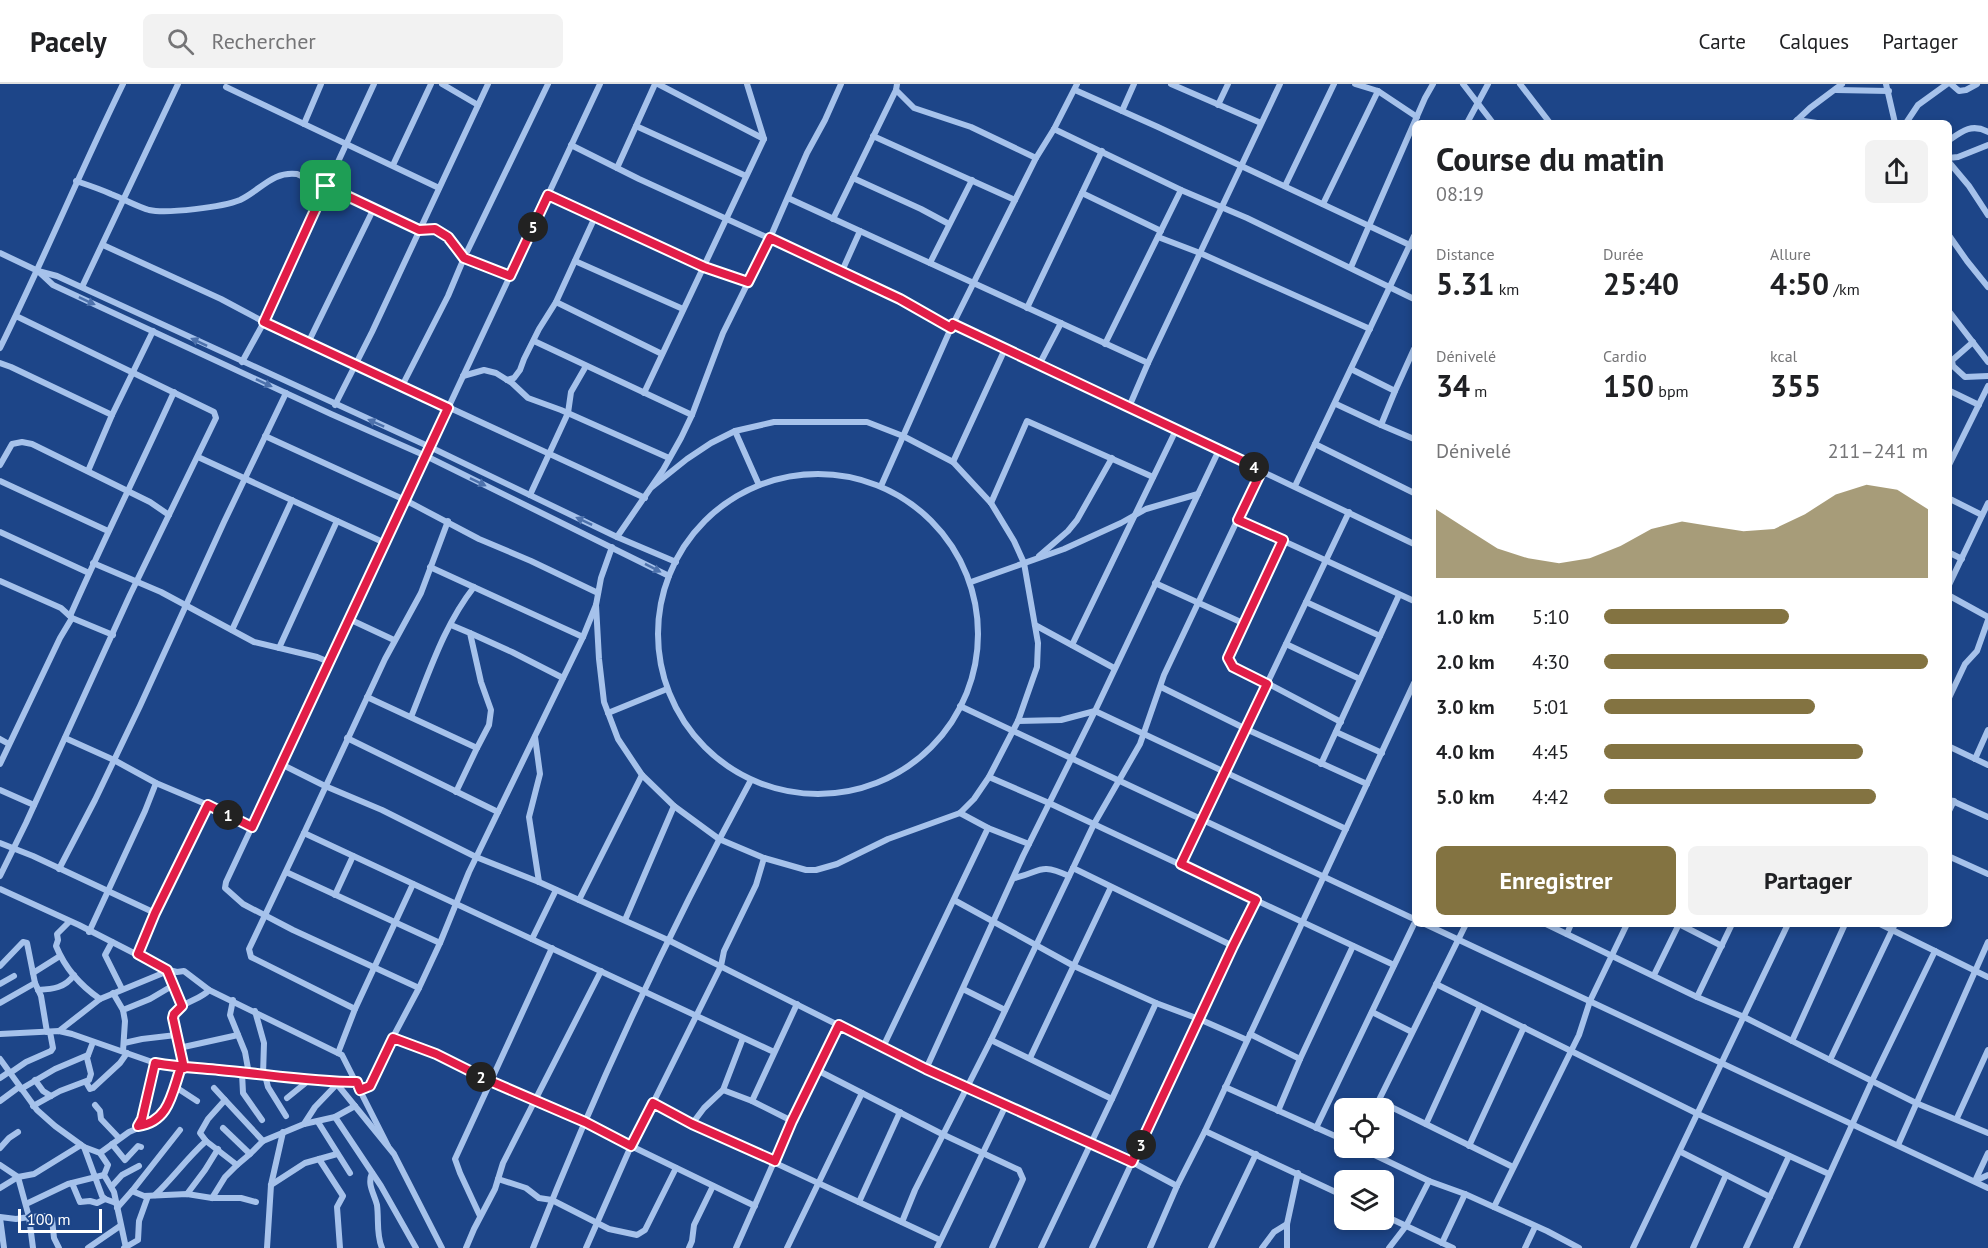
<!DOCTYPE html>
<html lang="fr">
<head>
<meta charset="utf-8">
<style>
  body { margin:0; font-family:"PT Sans",sans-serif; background:#f2f2f2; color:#202124; height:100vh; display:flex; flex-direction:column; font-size:22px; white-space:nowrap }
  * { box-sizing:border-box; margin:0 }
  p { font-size:20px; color:#757577 }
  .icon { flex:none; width:33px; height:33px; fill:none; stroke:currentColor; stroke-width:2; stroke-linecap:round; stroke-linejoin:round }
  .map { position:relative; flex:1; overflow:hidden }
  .details { position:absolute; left:1412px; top:36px; width:540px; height:807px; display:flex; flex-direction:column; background:#fff; border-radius:9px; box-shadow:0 3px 9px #0003 }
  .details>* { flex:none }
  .controls { position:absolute; left:1334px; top:1014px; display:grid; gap:12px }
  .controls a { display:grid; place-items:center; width:60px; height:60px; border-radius:9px; background:#fff; box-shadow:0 3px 9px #0003; font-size:30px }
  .scale { position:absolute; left:18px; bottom:15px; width:84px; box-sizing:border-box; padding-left:6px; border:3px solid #fff; border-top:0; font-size:16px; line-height:21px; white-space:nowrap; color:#fff; -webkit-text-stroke:4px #1d4588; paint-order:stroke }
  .pin { position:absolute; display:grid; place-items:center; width:51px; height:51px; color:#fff; margin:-26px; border-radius:12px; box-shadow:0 3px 9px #0006 }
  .km { position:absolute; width:30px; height:30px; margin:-15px; border-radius:50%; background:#222; color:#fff; font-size:16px; line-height:30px; text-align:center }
  .round { display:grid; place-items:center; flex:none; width:63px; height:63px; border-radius:9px; background:#f2f2f2 }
  .headline { display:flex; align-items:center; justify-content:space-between; height:102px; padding:0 24px }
  h1 { font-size:33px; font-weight:800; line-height:45px }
  .stats { display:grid; grid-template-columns:repeat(3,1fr); gap:9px; height:102px; padding:6px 24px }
  .stats div { display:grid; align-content:center }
  .stats b { font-size:30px; font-weight:800 }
  .stats small { font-size:16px; font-weight:400 }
  .stats p { font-size:16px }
  .chart { height:168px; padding:12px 24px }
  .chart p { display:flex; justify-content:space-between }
  .chart svg { width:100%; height:108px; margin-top:6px; fill:#837341; opacity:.7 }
  .button { display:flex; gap:12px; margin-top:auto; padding:12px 24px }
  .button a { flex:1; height:69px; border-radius:9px; background:#837341; color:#fff; font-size:24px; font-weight:800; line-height:69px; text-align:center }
  .button a+a { background:#f2f2f2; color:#202124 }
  ul { padding:0 24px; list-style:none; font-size:20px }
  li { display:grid; grid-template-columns:96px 72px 1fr; align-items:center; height:45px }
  li i { height:15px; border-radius:8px; background:#837341 }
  header { display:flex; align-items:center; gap:36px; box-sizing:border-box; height:84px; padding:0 30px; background:#fff; border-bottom:2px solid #e0e0e0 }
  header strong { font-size:28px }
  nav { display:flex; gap:33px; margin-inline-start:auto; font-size:21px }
  .search { width:420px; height:54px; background:#f2f2f2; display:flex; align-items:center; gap:15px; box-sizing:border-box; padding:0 21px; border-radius:9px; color:#757577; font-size:22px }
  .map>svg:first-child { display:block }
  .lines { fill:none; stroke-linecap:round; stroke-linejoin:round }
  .minor { stroke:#a6c2eb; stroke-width:6 }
  .oneway { fill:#4d71ab }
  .route-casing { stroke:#fff; stroke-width:12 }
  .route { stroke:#e11d48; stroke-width:8 }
</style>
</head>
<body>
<header>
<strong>Pacely</strong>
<div class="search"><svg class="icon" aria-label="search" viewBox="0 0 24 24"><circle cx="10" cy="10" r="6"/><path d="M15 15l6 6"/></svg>Rechercher</div>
<nav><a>Carte</a><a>Calques</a><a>Partager</a></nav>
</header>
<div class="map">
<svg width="1988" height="1164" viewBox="0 0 1988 1164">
  <rect width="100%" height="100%" fill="#1d4588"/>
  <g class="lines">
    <g class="minor">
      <path d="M442 0 478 21"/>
      <path d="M658 0 764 55"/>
      <path d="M897 0 896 6 914 24 971 43 1036 74"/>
      <path d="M1171 0 1261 39"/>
      <path d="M1355 0 1378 7 1417 33"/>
      <path d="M1463 0 1493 39"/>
      <path d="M1520 0 1550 39"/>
      <path d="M1886 0 1895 39"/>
      <path d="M1951 0 1959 7 1966 6 1977 0"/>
      <path d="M226 3 439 104"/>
      <path d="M1075 6 1158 43 1414 163"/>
      <path d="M1836 6 1889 7"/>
      <path d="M1218 21 1228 0"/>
      <path d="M1122 27 1134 0"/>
      <path d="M1797 36 1817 39"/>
      <path d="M1467 39 1488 0"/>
      <path d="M1794 39 1810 24 1842 0"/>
      <path d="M1906 39 1918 21 1947 0"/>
      <path d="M304 40 321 0"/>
      <path d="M636 42 746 92"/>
      <path d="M1054 45 1181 106 1247 134 1414 215"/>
      <path d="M873 52 1015 116"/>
      <path d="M1948 57C1962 47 1972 39 1988 48"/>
      <path d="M571 61 639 95 878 204 951 244"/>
      <path d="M1948 74 1958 73 1988 61"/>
      <path d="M1948 77 1969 102 1988 131"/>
      <path d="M393 81 431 0"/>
      <path d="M617 84 655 0"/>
      <path d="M853 94 921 125 949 140"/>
      <path d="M76 97C88 101 100 105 111 110 124 115 136 122 149 126 167 130 223 123 240 116 261 106 272 87 297 90L419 146 434 145 448 153 464 174 510 192"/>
      <path d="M1285 102 1334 0"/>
      <path d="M1082 109 1161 147"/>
      <path d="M548 111 704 183 748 198"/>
      <path d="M788 114 1148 279"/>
      <path d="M1323 120 1378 7"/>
      <path d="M833 135 896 6"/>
      <path d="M1948 150 1967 177 1988 203"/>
      <path d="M1158 153 1200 169 1370 245"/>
      <path d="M103 161 221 215 264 238 645 414"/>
      <path d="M0 169 38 187 57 192 430 363 617 453 676 478"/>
      <path d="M575 177 683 225"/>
      <path d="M930 179 972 96"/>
      <path d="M1351 183 1425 14 1433 0"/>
      <path d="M38 187 53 201 331 330 426 372 669 492"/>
      <path d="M842 187 860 147"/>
      <path d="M82 203 178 0"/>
      <path d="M556 218 662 270"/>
      <path d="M1027 224 1102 67"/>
      <path d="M1948 226 1988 278"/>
      <path d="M953 240 1414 460"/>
      <path d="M534 257 692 331"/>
      <path d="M308 259 374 124"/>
      <path d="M1105 260 1181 106"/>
      <path d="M0 264C43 177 80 88 123 0"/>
      <path d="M1952 277 1953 282 1965 293 1988 292"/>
      <path d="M242 278 264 238 374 0"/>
      <path d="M0 279 11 283 112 331"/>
      <path d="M1949 279 1973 258"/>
      <path d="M1039 281 1061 239"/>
      <path d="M1351 285 1395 307"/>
      <path d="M463 292 484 286 496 289 512 299 528 314 561 326 669 374"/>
      <path d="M507 296 514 294 520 286 524 275 539 245 556 218 595 133"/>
      <path d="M402 302 448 212 464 174 548 0"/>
      <path d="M1948 306 1979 321"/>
      <path d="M644 309 764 55 747 0"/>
      <path d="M1336 320 1381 341 1395 307 1414 265"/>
      <path d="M335 321 372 248 488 0"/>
      <path d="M1129 323 1148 279 1280 0"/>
      <path d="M1381 341 1414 355"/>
      <path d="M735 347 759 401"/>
      <path d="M265 352 405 416 479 455 531 477 598 509"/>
      <path d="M1315 360 1414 409"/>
      <path d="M198 373 385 459"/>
      <path d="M953 378 1005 265"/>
      <path d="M0 381 12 360 22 358 32 360 150 418 169 431"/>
      <path d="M1948 383 1988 302"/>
      <path d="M88 387 112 331 153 247"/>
      <circle cx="818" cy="550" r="160"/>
      <path d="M0 397 108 447"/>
      <path d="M881 402 951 244 1036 74 1054 45 1077 0"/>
      <path d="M1295 402 1414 152"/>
      <path d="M530 411 568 329 571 308 586 282"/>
      <path d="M1948 414 1982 431"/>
      <path d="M991 419 1027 337 1153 393"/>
      <path d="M1238 436 1414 517"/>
      <path d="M0 448 89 489"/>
      <path d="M617 453 663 386 681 354 692 331 723 249 770 154 807 69 825 36 841 0"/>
      <path d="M1283 456 1228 574 1229 579 1341 638"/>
      <path d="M1948 468 1962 475"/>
      <path d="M1039 472 1068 447 1077 436 1112 374"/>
      <path d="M93 479 161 508 254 558 317 573 329 578"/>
      <path d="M430 483 583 553"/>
      <path d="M0 497 61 524 72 534 113 551"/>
      <path d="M971 498 1064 465 1121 439 1146 425 1198 410"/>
      <path d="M1155 499 1245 540"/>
      <path d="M1948 503 1988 419"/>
      <path d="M1948 511 1988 533"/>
      <path d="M1306 518 1380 552"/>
      <path d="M596 521 599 575 604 618 618 655 642 691 674 722 719 755 764 774 806 786H816L837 780 888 755 960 729 974 715 989 693 1018 637 1037 583 1038 559 1024 479 1014 457 991 419 953 378 903 352 867 338H774L735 347 711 359 687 375 652 403"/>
      <path d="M70 532C103 457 140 383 174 308"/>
      <path d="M349 535 394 556"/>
      <path d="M451 541 470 549 481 598 491 626 489 641 477 664"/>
      <path d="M1035 541 1114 584"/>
      <path d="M232 546 292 416"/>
      <path d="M470 549 512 568 563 594"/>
      <path d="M1286 560 1360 595"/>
      <path d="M1072 561 1176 346"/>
      <path d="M279 564 337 437"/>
      <path d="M1161 603 1246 645 1367 700"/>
      <path d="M367 613 477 664 456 708"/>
      <path d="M1948 616 1965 580 1977 567 1988 536"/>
      <path d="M960 622 1414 835"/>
      <path d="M608 629 667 605"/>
      <path d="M411 633C429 589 444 541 474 503"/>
      <path d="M1018 637 1061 636 1095 627 1346 745"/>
      <path d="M1336 648 1382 669"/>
      <path d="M535 653 540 690 529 733 539 798"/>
      <path d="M65 654 114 676 156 699 208 721 252 743"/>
      <path d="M347 654 498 728"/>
      <path d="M0 655 9 660"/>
      <path d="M1948 662 1988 681"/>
      <path d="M1975 675 1988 646"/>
      <path d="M0 680 60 554 72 534"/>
      <path d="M281 680 325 702 382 726 476 773 539 798 670 857 926 985 1132 1078 1177 1102"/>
      <path d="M1321 680 1399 511"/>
      <path d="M989 693 1049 719 1394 881"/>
      <path d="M0 706 34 721"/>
      <path d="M1948 715 1988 733"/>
      <path d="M960 729 988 744 1029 760"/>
      <path d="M1948 729 1954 717"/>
      <path d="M304 749 774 968"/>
      <path d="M0 759 33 772 155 829 138 870"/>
      <path d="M1948 772 1988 790"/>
      <path d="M1181 780 1349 428"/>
      <path d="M1073 784 1233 862"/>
      <path d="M59 785 95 716 140 622 224 438 286 309"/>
      <path d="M286 788 440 859"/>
      <path d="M0 792 26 739 130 511 216 334 214 328 16 232"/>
      <path d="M1014 794C1042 788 1038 778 1069 792"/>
      <path d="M0 805 79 841 165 885 177 888 184 887 209 906 342 971 388 1062"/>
      <path d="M335 811 353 772"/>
      <path d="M579 816 642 691"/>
      <path d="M954 816 1074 882 1156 919 1199 935 1247 956"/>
      <path d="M155 829 208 721"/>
      <path d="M625 836 674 722"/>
      <path d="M69 838 57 850 58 856 56 862C65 884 81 902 100 915"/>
      <path d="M1425 840 1988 1104"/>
      <path d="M1546 840 1697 913 1744 933 1916 1019 1988 1049"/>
      <path d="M1679 840 1722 862"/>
      <path d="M1880 840 1988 893"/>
      <path d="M89 848 145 727 156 699"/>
      <path d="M1567 850 1571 840"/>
      <path d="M532 855 556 806"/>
      <path d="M112 858 105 871 122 905"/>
      <path d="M0 882 23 858 27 859 35 899 41 912 47 948"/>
      <path d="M167 886 182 922"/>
      <path d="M33 889 60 872"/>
      <path d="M1654 891 1679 840"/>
      <path d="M0 900 14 892"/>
      <path d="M1436 900 1698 1030 1829 1090"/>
      <path d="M419 904 293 846 243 820 225 804 226 798 600 0"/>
      <path d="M963 905 1005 926"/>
      <path d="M38 906C53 905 65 904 74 891"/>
      <path d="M113 909 123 926"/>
      <path d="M1697 913 1732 840"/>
      <path d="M233 916 230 931 245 968 249 990"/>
      <path d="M0 919 35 899"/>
      <path d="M355 925 251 873 249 865 304 749 385 575 421 509 448 437"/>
      <path d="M255 927 264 959 263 991"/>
      <path d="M1372 928 1412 948"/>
      <path d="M59 947 100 915 168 887"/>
      <path d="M0 950 59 947 72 950 155 979 181 983 221 986 308 997 357 998"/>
      <path d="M1250 950 1300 975"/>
      <path d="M393 954 436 970 490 997 585 1038 631 1062 653 1019 692 1040 940 1156"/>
      <path d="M991 956 1112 1015"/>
      <path d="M1792 957 1845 840"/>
      <path d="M124 959 142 955 176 951"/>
      <path d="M883 963 988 744"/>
      <path d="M179 964 238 951"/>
      <path d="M123 967 125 937 123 926 150 915 172 902"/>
      <path d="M338 969 355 925 413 800"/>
      <path d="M1030 974 1111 803"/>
      <path d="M0 975 37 1026 55 1042 84 1063 100 1069 108 1081 104 1091 114 1108 126 1164"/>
      <path d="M1830 976 1895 840"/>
      <path d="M184 984 173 937C174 918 199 918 209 906"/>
      <path d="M926 985 1023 772 1095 627 1219 366"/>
      <path d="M817 986 942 1050 1019 1086 1023 1095 992 1164"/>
      <path d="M10 989 26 978 51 967 53 964 50 948"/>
      <path d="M242 989 243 1009 262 1036"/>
      <path d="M265 991 268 1003 286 1032"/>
      <path d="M0 994 9 988"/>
      <path d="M35 996 43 1007 51 1012"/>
      <path d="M86 998 90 1005 93 1004 120 979 127 969"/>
      <path d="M337 1000 394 1070 442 1164"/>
      <path d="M174 1002 197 1017"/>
      <path d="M1225 1003 1344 1056"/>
      <path d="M214 1004 225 1016 208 1035 200 1049 206 1057 237 1081"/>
      <path d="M21 1005 55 985 88 971"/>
      <path d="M360 1006 370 1002 384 970 419 904 440 859 469 788 583 553 596 521 601 494 612 463"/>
      <path d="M723 1006 752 1017 792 1037"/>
      <path d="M287 1014 308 997"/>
      <path d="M225 1016 263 1057"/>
      <path d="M0 1017 19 1003"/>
      <path d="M752 1017 797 920"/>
      <path d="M1379 1017 1513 1083"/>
      <path d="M653 1019 721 882 724 867 756 801 764 774"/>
      <path d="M95 1021 100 1027 101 1035 119 1054"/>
      <path d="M33 1022 60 1007 89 996 91 990 87 974 93 958"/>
      <path d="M1375 1024 1466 840"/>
      <path d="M1278 1027 1300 975 1353 862"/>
      <path d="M335 1033 381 1102 416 1164"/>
      <path d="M1957 1034 1988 966"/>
      <path d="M318 1038 350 1089"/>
      <path d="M304 1040 335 1033 355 1022"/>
      <path d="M692 1040 704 1024 723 1006 743 954"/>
      <path d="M1426 1040 1480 922"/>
      <path d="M138 1043 142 1035 155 979"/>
      <path d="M223 1044 250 1070"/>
      <path d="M1316 1044 1414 840"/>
      <path d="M1205 1047 1344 1112"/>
      <path d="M112 1060 125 1076 138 1062 141 1063"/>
      <path d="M1898 1061 1988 858"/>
      <path d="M1469 1062 1524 943"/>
      <path d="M84 1063 102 1112 105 1115 116 1119"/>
      <path d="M0 1064 9 1054 18 1048"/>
      <path d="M1360 1064 1429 1097 1465 1110 1547 1147 1579 1164"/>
      <path d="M1681 1068 1770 1113"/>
      <path d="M100 1069 129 1048 157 1036 168 1020 181 983"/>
      <path d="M319 1075 343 1112 337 1123 340 1164"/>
      <path d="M0 1081 18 1093 29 1133 16 1135 0 1133"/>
      <path d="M372 1089C367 1101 374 1109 377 1121 379 1136 376 1150 382 1164"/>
      <path d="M498 1095 526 1104 539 1114 552 1116 609 1145 637 1151 645 1146 676 1084"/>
      <path d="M1975 1097 1988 1069"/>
      <path d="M1975 1097 1988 1091"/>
      <path d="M72 1099 80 1118 90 1117 97 1119 105 1115"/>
      <path d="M271 1101 305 1079 337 1070"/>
      <path d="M112 1102 122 1091 139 1082"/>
      <path d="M0 1104 18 1093 34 1090 81 1061"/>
      <path d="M132 1107 180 1046"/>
      <path d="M187 1110 205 1086 218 1065"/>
      <path d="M155 1111C173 1094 187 1074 206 1057"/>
      <path d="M212 1114 225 1093 237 1081 250 1070 263 1057 304 1040 315 1023 338 999"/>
      <path d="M859 1118 900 1028"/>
      <path d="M26 1120 68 1100 104 1091"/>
      <path d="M1494 1123 1579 951 1590 917 1627 840"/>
      <path d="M117 1124 132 1107 144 1112 187 1110 212 1114H241L256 1118"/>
      <path d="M1383 1131 1453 1164"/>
      <path d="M480 1132 460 1089 455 1075 552 864"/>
      <path d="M0 1134 4 1164"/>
      <path d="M902 1138 915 1106 991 956 1094 740 1140 660 1164 591 1261 386"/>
      <path d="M1442 1159 1465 1110"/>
      <path d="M33 1164 29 1133 47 1132 52 1135 54 1154 59 1164"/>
      <path d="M88 1164 120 1142"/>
      <path d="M124 1164 138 1156 139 1137 148 1112"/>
      <path d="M267 1164 271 1101 283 1048"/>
      <path d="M466 1164 474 1145 495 1105 503 1079 601 887"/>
      <path d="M533 1164C596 1004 669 847 751 696"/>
      <path d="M586 1164 631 1062 755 1122"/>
      <path d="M689 1164 692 1157 694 1141 713 1102"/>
      <path d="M736 1164 792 1037 839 941"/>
      <path d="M787 1164 862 1009"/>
      <path d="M937 1164 1006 1021"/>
      <path d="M1041 1164 1112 1015 1156 919"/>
      <path d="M1092 1164 1233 862 1256 817"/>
      <path d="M1150 1164 1177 1102 1205 1047 1414 599"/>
      <path d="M1211 1164 1256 1070"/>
      <path d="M1262 1164 1274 1148 1287 1140"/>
      <path d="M1287 1164V1140L1298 1089"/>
      <path d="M1389 1164 1406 1142 1429 1097"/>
      <path d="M1525 1164 1535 1143"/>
      <path d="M1633 1164 1788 840"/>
      <path d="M1693 1164 1726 1091"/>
      <path d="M1746 1164 1789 1072"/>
      <path d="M1796 1164 1872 997 1935 867"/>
    </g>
  </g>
  <defs><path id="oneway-solid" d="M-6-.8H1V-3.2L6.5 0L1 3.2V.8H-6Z" transform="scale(1.5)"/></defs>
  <g class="oneway">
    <use href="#oneway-solid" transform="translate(87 217) rotate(25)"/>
    <use href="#oneway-solid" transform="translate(199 258) rotate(-155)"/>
    <use href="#oneway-solid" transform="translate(264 299) rotate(25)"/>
    <use href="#oneway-solid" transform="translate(376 339) rotate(-156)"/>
    <use href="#oneway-solid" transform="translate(478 398) rotate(26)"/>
    <use href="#oneway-solid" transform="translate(584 437) rotate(-155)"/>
    <use href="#oneway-solid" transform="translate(653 484) rotate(27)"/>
  </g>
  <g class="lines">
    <g class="route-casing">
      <path id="route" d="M326 102 264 238 448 324 252 743 208 721 155 829 138 870 167 886 182 922 174 930 173 934 184 984 181 983C172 1009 169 1038 138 1042L142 1035 155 979C177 983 198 984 219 986 265 990 310 998 357 998L360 1006 370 1002 393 954 436 970 490 997 585 1038 631 1062 653 1019 692 1040 775 1077 792 1037 839 941 926 985 1132 1078 1233 862 1256 816 1181 780 1267 600 1233 583 1228 574 1283 456 1238 436 1262 386 953 240 951 244 900 215 770 154 748 198 704 183 548 111 510 192 464 174 448 153 435 145 419 146 326 102"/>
    </g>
    <use href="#route" class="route"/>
  </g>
</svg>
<div class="controls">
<a><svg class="icon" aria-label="locate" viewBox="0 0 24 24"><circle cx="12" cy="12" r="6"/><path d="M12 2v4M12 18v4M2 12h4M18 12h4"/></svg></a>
<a><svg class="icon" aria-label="layers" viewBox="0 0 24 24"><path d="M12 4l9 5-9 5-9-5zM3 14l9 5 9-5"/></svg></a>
</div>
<div class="scale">100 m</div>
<div class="pin" style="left:326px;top:102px;background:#1e9e55"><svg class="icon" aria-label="arrive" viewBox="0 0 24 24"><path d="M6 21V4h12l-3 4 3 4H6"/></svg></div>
<b class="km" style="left:228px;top:731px">1</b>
<b class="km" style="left:481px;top:993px">2</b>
<b class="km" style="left:1141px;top:1061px">3</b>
<b class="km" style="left:1254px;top:383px">4</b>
<b class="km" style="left:533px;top:143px">5</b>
<section class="details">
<div class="headline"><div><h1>Course du matin</h1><p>08:19</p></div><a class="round"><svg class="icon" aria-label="share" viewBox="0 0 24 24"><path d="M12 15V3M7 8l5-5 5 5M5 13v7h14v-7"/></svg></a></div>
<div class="stats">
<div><p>Distance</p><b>5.31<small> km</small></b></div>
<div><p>Durée</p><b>25:40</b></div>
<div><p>Allure</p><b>4:50<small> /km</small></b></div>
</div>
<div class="stats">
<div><p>Dénivelé</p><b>34<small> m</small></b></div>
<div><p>Cardio</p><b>150<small> bpm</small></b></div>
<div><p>kcal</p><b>355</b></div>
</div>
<div class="chart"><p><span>Dénivelé</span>211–241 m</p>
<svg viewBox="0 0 160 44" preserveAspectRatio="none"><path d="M0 44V16L10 24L20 32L30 36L40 38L50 36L60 31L70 24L80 21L90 23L100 25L110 24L120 18L130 10L140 6L150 8L160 16V44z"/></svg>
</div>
<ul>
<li><b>1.0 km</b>5:10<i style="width:57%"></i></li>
<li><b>2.0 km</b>4:30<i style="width:100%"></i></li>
<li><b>3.0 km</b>5:01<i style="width:65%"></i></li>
<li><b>4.0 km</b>4:45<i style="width:80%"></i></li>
<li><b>5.0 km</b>4:42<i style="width:84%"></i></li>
</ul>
<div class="button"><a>Enregistrer</a><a>Partager</a></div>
</section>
</div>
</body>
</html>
